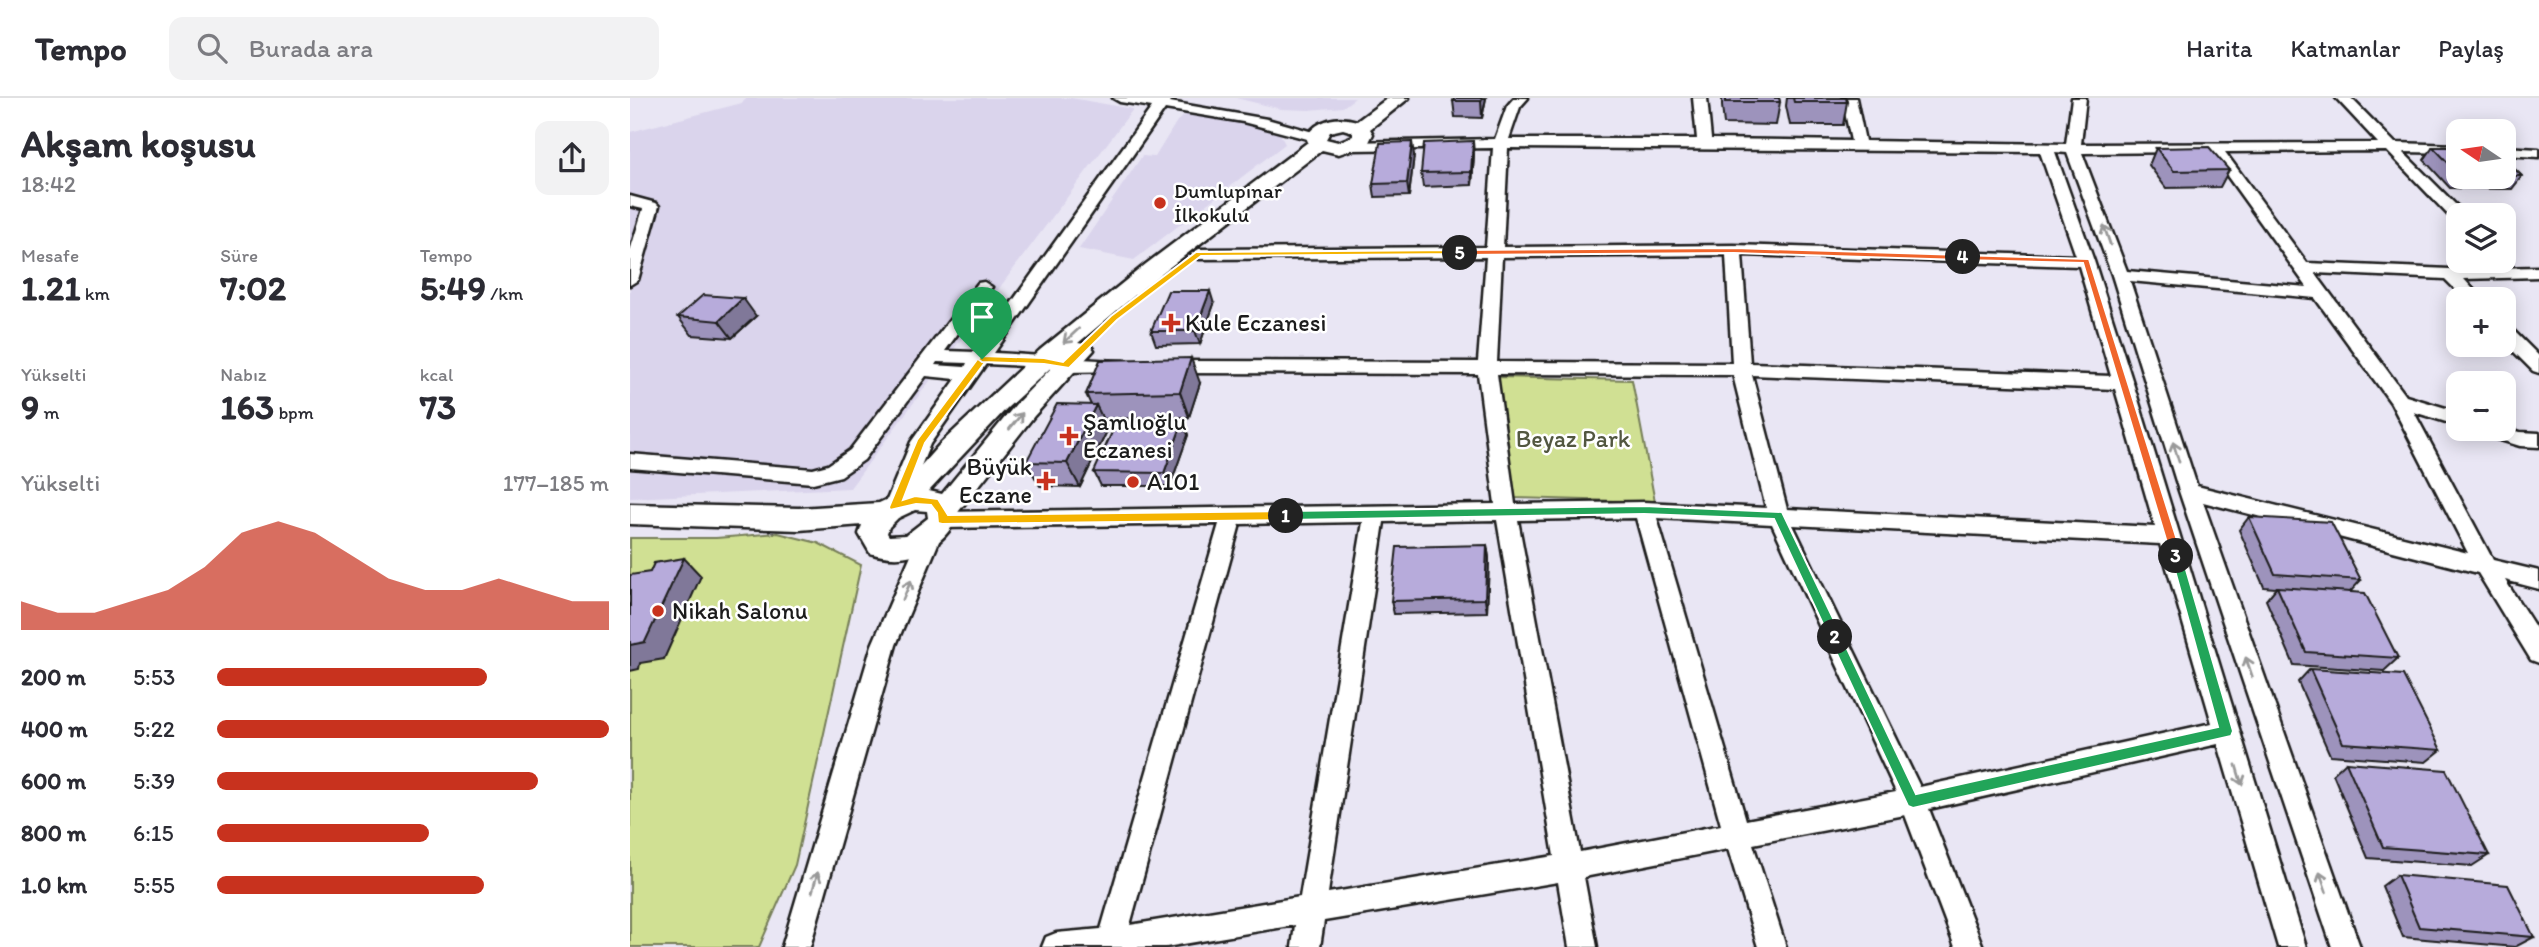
<!DOCTYPE html>
<html lang="tr">
<head>
<meta charset="utf-8">
<style>
  body { margin:0; font-family:Itim,sans-serif; background:#f2f2f3; color:#2b2b33; height:100vh; display:flex; flex-direction:column; font-size:26px; white-space:nowrap }
  * { box-sizing:border-box; margin:0 }
  p { font-size:23px; color:#7c7c81 }
  .icon { flex:none; width:38px; height:38px; fill:none; stroke:currentColor; stroke-width:2; stroke-linecap:round; stroke-linejoin:round }
  .map { position:relative; flex:1; overflow:hidden }
  .drawer { display:flex; flex-direction:column; background:#fff; width:630px }
  .drawer>* { flex:none }
  .needle { width:46px; rotate:283deg }
  .controls { position:absolute; left:1816px; top:21px; display:grid; gap:14px }
  .controls a { display:grid; place-items:center; width:70px; height:70px; border-radius:14px; background:#fff; box-shadow:0 4px 18px #0003; font-size:35px }
  .pin { position:absolute; display:grid; place-items:center; width:60px; height:60px; color:#fff; margin:-72px -30px; border-radius:50% 50% 50% 0; rotate:-45deg; box-shadow:0 0 7px #0007 }
  .pin .icon { rotate:45deg }
  .km { position:absolute; width:35px; height:35px; margin:-18px; border-radius:50%; background:#222; color:#fff; font-size:19px; line-height:35px; text-align:center }
  .round { display:grid; place-items:center; flex:none; width:74px; height:74px; border-radius:14px; background:#f2f2f3 }
  .overview { display:flex; align-items:center; justify-content:space-between; height:119px; padding:0 21px }
  h1 { font-size:38px; font-weight:800; line-height:52px }
  .metrics { display:grid; grid-template-columns:repeat(3,1fr); gap:10px; height:119px; padding:7px 21px }
  .metrics div { display:grid; align-content:center }
  .metrics b { font-size:35px; font-weight:800 }
  .metrics small { font-size:19px; font-weight:400 }
  .metrics p { font-size:19px }
  .chart { height:196px; padding:14px 21px }
  .chart p { display:flex; justify-content:space-between }
  .chart svg { width:100%; height:126px; margin-top:7px; fill:#c8321e; opacity:.7 }
  ul { padding:0 21px; list-style:none; font-size:23px }
  li { display:grid; grid-template-columns:112px 84px 1fr; align-items:center; height:52px }
  li i { height:18px; border-radius:9px; background:#c8321e }
  header { display:flex; align-items:center; gap:42px; box-sizing:border-box; height:98px; padding:0 35px; background:#fff; border-bottom:2px solid #e1e1e2 }
  header strong { font-size:33px }
  nav { display:flex; gap:38px; margin-inline-start:auto; font-size:24px }
  .search { width:490px; height:63px; background:#f2f2f3; display:flex; align-items:center; gap:18px; box-sizing:border-box; padding:0 24px; border-radius:14px; color:#7c7c81; font-size:26px }
  main { display:flex; flex:1; min-height:0 }
  .map>svg:first-child { display:block }
  .built { fill:#dad4ec }
  .green { fill:#d0e093; stroke:#767e58; stroke-width:2 }
  .lines { fill:none; stroke-linecap:round; stroke-linejoin:round }
  .minor-casing { stroke:#1c1c1c; stroke-width:5 }
  .major-casing { stroke:#1c1c1c; stroke-width:5 }
  .minor { fill:#fff; fill-rule:evenodd }
  .major { fill:#fff; fill-rule:evenodd }
  .wall { fill:#9d93bc; stroke:#1c1c1c; stroke-width:2 }
  .shaded-wall { fill:#807899; stroke:#1c1c1c; stroke-width:2 }
  .building { fill:#b7abdb; stroke:#1c1c1c; stroke-width:2 }
  .oneway { stroke:#999 }
  .split-1 { fill:#f5b400; stroke:#fff; stroke-width:2 }
  .split-2 { fill:#22a559; stroke:#fff; stroke-width:2 }
  .split-3 { fill:#22a559; stroke:#fff; stroke-width:2 }
  .split-4 { fill:#f0652b; stroke:#fff; stroke-width:2 }
  .split-5 { fill:#f0652b; stroke:#fff; stroke-width:2 }
  .split-6 { fill:#f5b400; stroke:#fff; stroke-width:2 }
  .poi-dot { fill:#c8321e; stroke:#fff; stroke-width:2.5 }
  .labels { text-anchor:middle; stroke-width:5; stroke-linejoin:round; paint-order:stroke }
  .far-poi-label { font-size:21px; fill:#1c1c1c; stroke:#fff; text-anchor:start }
  .poi-label { font-size:24px; fill:#1c1c1c; stroke:#fff; text-anchor:start }
  .park-label { font-size:24px; fill:#525740; stroke:#fff }
</style>
</head>
<body>
<header>
<strong>Tempo</strong>
<div class="search"><svg class="icon" aria-label="search" viewBox="0 0 24 24"><circle cx="10" cy="10" r="6"/><path d="M15 15l6 6"/></svg>Burada ara</div>
<nav><a>Harita</a><a>Katmanlar</a><a>Paylaş</a></nav>
</header>
<main>
<section class="drawer">
<div class="overview"><div><h1>Akşam koşusu</h1><p>18:42</p></div><a class="round"><svg class="icon" aria-label="share" viewBox="0 0 24 24"><path d="M12 15V3M7 8l5-5 5 5M5 13v7h14v-7"/></svg></a></div>
<div class="metrics">
<div><p>Mesafe</p><b>1.21<small> km</small></b></div>
<div><p>Süre</p><b>7:02</b></div>
<div><p>Tempo</p><b>5:49<small> /km</small></b></div>
</div>
<div class="metrics">
<div><p>Yükselti</p><b>9<small> m</small></b></div>
<div><p>Nabız</p><b>163<small> bpm</small></b></div>
<div><p>kcal</p><b>73</b></div>
</div>
<div class="chart"><p><span>Yükselti</span>177–185 m</p>
<svg viewBox="0 0 160 44" preserveAspectRatio="none"><path d="M0 44V34L10 38L20 38L30 34L40 30L50 22L60 10L70 6L80 10L90 18L100 26L110 30L120 30L130 26L140 30L150 34L160 34V44z"/></svg>
</div>
<ul>
<li><b>200 m</b>5:53<i style="width:69%"></i></li>
<li><b>400 m</b>5:22<i style="width:100%"></i></li>
<li><b>600 m</b>5:39<i style="width:82%"></i></li>
<li><b>800 m</b>6:15<i style="width:54%"></i></li>
<li><b>1.0 km</b>5:55<i style="width:68%"></i></li>
</ul>
</section>
<div class="map">
<svg width="1909" height="849" viewBox="0 0 1909 849">
  <rect width="100%" height="100%" fill="#e9e6f4"/>
  <filter id="ink" filterUnits="userSpaceOnUse"><feTurbulence type="fractalNoise" baseFrequency=".0143" numOctaves="2"/><feDisplacementMap in="SourceGraphic" scale="14" xChannelSelector="R" yChannelSelector="G"/><feConvolveMatrix kernelMatrix="1 2 1 2 8 2 1 2 1" color-interpolation-filters="sRGB"/></filter>
  <g filter="url(#ink)">
    <g class="built">
      <path d="M117 0H441L503 11 220 390 0 400V34L112 5Z"/>
      <path d="M606 0H725L713 9 679 12 651 11Z"/>
      <path d="M559 14 630 24 648 32 655 46 504 162 449 151 512 58 525 59 547 23Z"/>
    </g>
    <g class="green">
      <path d="M864 279 1002 282 1025 404 883 400Z"/>
      <path d="M148 435 188 445 231 467 165 767 129 849H0V440H86Z"/>
    </g>
    <g class="lines">
      <g class="minor-casing">
        <g id="minor">
          <path d="M483 0H543L540 4 637 21 690 36 692 39 685 43 613 24 535 11 364 255C408 257 450 262 494 263L500 265 503 269 500 273 435 274 414 269 356 266 300 346 274 409 271 414 264 417 257 414 254 409 281 344 326 281 296 278 234 362 211 378 183 385 0 370V356L183 371 198 367 220 352 348 185 354 184 362 189 315 253 346 254 522 9 490 4ZM307 264 337 265 335 269 305 267Z"/>
          <path d="M884 0H898L890 9 879 41H1067L1063 0H1077L1081 41 1221 43 1212 0H1226L1235 43 1436 46 1442 0H1456L1451 46 1748 45 1706 0H1721L1765 45 1829 47V55L1773 54 1835 116 1829 117V124L1823 122 1757 53 1595 54 1677 165 1820 171 1909 169V179L1834 181 1852 201H1835L1815 181 1685 175 1776 298 1829 314V328L1784 314 1863 462 1909 473V491L1875 482 1909 535V565L1901 562 1848 475 1573 404 1730 849H1702L1549 393 1482 177 1437 55 1425 54 1464 163 1503 285 1676 849H1648L1588 646 1299 711 1353 849H1325L1275 717 1123 746 1156 849H1128L1098 751 954 779 967 849H939L928 784 694 823 690 849H662L665 827 536 849H412L416 839 426 835 471 831 589 426 312 430 305 428 302 422 305 416 312 414 865 406 848 276 537 275 528 269 537 263 848 264 856 159 569 161 561 156 569 151 856 149 863 50 722 52 715 48 722 44 865 41 877 8ZM878 50 1410 54 1446 158 1104 147 873 149ZM1568 54H1580L1677 189 1497 173 1452 55ZM1096 157 1102 265 867 264 872 159ZM1112 157 1449 168 1481 278 1120 265ZM1500 183 1685 200 1761 305 1838 455 1567 388ZM867 276 1103 277 1136 410 1014 404 885 406ZM1122 277 1485 291 1525 429 1157 411ZM1006 420 1091 727 950 754 888 422ZM1027 420 1142 426 1266 694 1116 722ZM867 422 924 758 698 795 754 424ZM733 424 670 799 500 827 610 426ZM1163 427 1530 446 1582 625 1290 689Z"/>
          <path d="M1874 49 1909 51V59L1874 57Z"/>
          <path d="M0 98 26 105 29 108 8 182 0 187V153L13 111 0 108Z"/>
          <path d="M1874 227 1880 229 1909 258V275L1903 273 1874 244Z"/>
          <path d="M1874 329 1890 334 1909 335V349L1890 348 1851 336 1848 331Z"/>
          <path d="M301 428 308 430 312 436 266 547 180 849H152L242 547 290 436 294 430Z"/>
        </g>
      </g>
      <g class="major-casing">
        <path id="major" d="M758 0H779L740 31 743 36 738 46 709 56 692 52 532 175 448 245 460 247 464 252 404 318 325 418 326 422C308 455 274 466 240 455L229 436 232 427 169 432 0 426V406L169 410 249 405 264 398 310 346 410 252 516 166 678 44 676 39C687 21 708 17 727 23ZM713 31 723 34V38L708 44 696 41 700 34ZM429 262 386 306 312 396 299 393 377 310ZM285 412 297 413 298 420 276 437 259 438 257 435 259 429 268 420Z"/>
      </g>
      <use href="#minor" class="minor"/>
      <use href="#major" class="major"/>
    </g>
    <g class="wall">
      <path d="M856 0 852 20 825 19 823 3Z"/>
      <path d="M1092 0H1149L1150 4 1146 27 1094 26 1092 8Z"/>
      <path d="M1157 0H1216L1217 4 1213 27H1160L1156 8Z"/>
      <path d="M1803 49H1829V79H1874V61L1892 78 1882 91 1820 90 1794 62Z"/>
      <path d="M1526 50 1599 72 1590 89 1536 90 1519 67Z"/>
      <path d="M844 56 842 87 793 89 791 75Z"/>
      <path d="M784 57 779 98 745 99 743 86Z"/>
      <path d="M584 206 570 246 526 247 521 233Z"/>
      <path d="M126 218 102 240 62 237 48 219Z"/>
      <path d="M570 285 559 319 473 321 478 331 450 389 410 388 396 364 461 307 456 296Z"/>
      <path d="M553 323 558 337 540 388H471L464 374Z"/>
      <path d="M1619 419 1731 482 1720 494 1768 560 1754 573 1664 567 1636 502 1646 490 1634 489 1609 432Z"/>
      <path d="M857 447 859 460 857 514 764 516 761 503Z"/>
      <path d="M1680 571 1811 652 1796 664 1700 657 1668 584Z"/>
      <path d="M1716 664 1859 757 1842 768 1738 760 1703 676Z"/>
      <path d="M1767 777 1904 839 1885 849 1773 839 1752 788Z"/>
    </g>
    <g class="shaded-wall">
      <path d="M852 0H856L852 20 851 3Z"/>
      <path d="M843 43 844 56 842 87 841 74Z"/>
      <path d="M782 44 784 57 779 98 777 85Z"/>
      <path d="M580 193 584 206 570 246 565 233Z"/>
      <path d="M113 200 126 218 102 240 89 223Z"/>
      <path d="M561 260 570 285 559 319 550 294Z"/>
      <path d="M466 307 478 331 450 389 437 365Z"/>
      <path d="M553 323 558 337 540 388 534 375Z"/>
      <path d="M857 447 859 460 857 514 855 501Z"/>
      <path d="M54 460 71 478 34 561 10 565 9 571 0 573V547Z"/>
    </g>
    <g class="building">
      <path d="M824 0H852L851 3H823Z"/>
      <path d="M1096 0H1149L1150 4H1096Z"/>
      <path d="M1163 0H1216L1217 4H1164Z"/>
      <path d="M843 43 841 74 791 75 794 45Z"/>
      <path d="M782 44 777 85 743 86 750 45Z"/>
      <path d="M1579 49 1599 72 1544 73 1526 50Z"/>
      <path d="M1803 49H1829V76Z"/>
      <path d="M1874 61 1892 78H1874Z"/>
      <path d="M538 193H580L565 233H521Z"/>
      <path d="M73 197 113 200 89 223 48 219Z"/>
      <path d="M561 260 550 294 456 296 470 262Z"/>
      <path d="M427 306 466 307 437 365 396 364Z"/>
      <path d="M487 323H553L534 375 464 374Z"/>
      <path d="M1619 419 1701 424 1731 482 1645 476Z"/>
      <path d="M857 447 855 501 761 503 767 449Z"/>
      <path d="M54 460 15 544 0 547V477L20 474 24 465Z"/>
      <path d="M1647 489 1735 495 1768 560 1676 554Z"/>
      <path d="M1680 571 1773 577 1811 652 1713 645Z"/>
      <path d="M1716 664 1816 672 1859 757 1753 749Z"/>
      <path d="M1767 777 1878 787 1904 839 1789 829Z"/>
    </g>
    <defs><path id="oneway-shaft" d="M-6 0H5M1.5-3L5.5 0L1.5 3" fill="none" stroke-width="1.6" stroke-linecap="round" stroke-linejoin="round" transform="scale(1.75)"/></defs>
    <g class="oneway">
      <use href="#oneway-shaft" transform="translate(1477 137) rotate(-109)"/>
      <use href="#oneway-shaft" transform="translate(441 238) rotate(137)"/>
      <use href="#oneway-shaft" transform="translate(386 323) rotate(-51)"/>
      <use href="#oneway-shaft" transform="translate(1546 354) rotate(-107)"/>
      <use href="#oneway-shaft" transform="translate(277 492) rotate(-67)"/>
      <use href="#oneway-shaft" transform="translate(1619 569) rotate(-109)"/>
      <use href="#oneway-shaft" transform="translate(1609 677) rotate(73)"/>
      <use href="#oneway-shaft" transform="translate(185 784) rotate(-74)"/>
      <use href="#oneway-shaft" transform="translate(1693 784) rotate(-109)"/>
    </g>
  </g>
  <path class="split-1" d="M352 258 356 259V263L295 345 273 402 285 398 308 401 318 417 656 413 662 418 656 422 312 426 308 425 307 415 301 407 286 406 260 412 259 409 287 342 349 259Z"/>
  <path class="split-2" d="M1014 408 1152 414 1212 539 1210 543H1201L1144 421 1014 416 656 422 650 418 656 413Z"/>
  <path class="split-3" d="M1546 453 1552 458 1603 633 1601 638 1283 710 1278 708 1199 539 1201 536H1210L1286 696 1588 629 1541 458Z"/>
  <path class="split-4" d="M1330 157 1459 161 1552 458 1551 461 1546 462 1541 458 1453 165 1333 162 1328 159Z"/>
  <path class="split-5" d="M1104 150 1333 157 1337 159 1333 162 1104 155 830 157 825 155 830 152Z"/>
  <path class="split-6" d="M830 152 834 155 833 156 571 158 487 222 439 270 414 266 352 264 348 261 352 258 414 260 433 264 481 218 566 154Z"/>
  <g class="poi-dot">
    <circle cx="530" cy="105" r="7"/>
    <path d="M537.5 214.5h7v7h7v7h-7v7h-7v-7h-7v-7h7z"/>
    <path d="M435.5 327.5h7v7h7v7h-7v7h-7v-7h-7v-7h7z"/>
    <path d="M412.5 372.5h7v7h7v7h-7v7h-7v-7h-7v-7h7z"/>
    <circle cx="503" cy="384" r="7"/>
    <circle cx="28" cy="513" r="7"/>
  </g>
  <g class="labels">
    <g class="far-poi-label">
      <text x="544" y="100">Dumlupınar<tspan x="544" dy="24">İlkokulu</tspan></text>
    </g>
    <g class="poi-label">
      <text x="555" y="233">Kule Eczanesi</text>
      <text x="453" y="332">Şamlıoğlu<tspan x="453" dy="28">Eczanesi</tspan></text>
      <text x="402" y="377" text-anchor="end">Büyük<tspan x="402" dy="28">Eczane</tspan></text>
      <text x="517" y="392">A101</text>
      <text x="42" y="521">Nikah Salonu</text>
    </g>
    <g class="park-label">
      <text x="943" y="349">Beyaz Park</text>
    </g>
  </g>
</svg>
<div class="controls">
<a><svg class="needle" viewBox="-14 -14 28 28"><path d="M0-13l5 13h-10z" fill="#e53935"/><path d="M0 13l5-13h-10z" fill="#7c7c81"/></svg></a>
<a><svg class="icon" aria-label="layers" viewBox="0 0 24 24"><path d="M12 4l9 5-9 5-9-5zM3 14l9 5 9-5"/></svg></a>
<a>+</a>
<a>−</a>
</div>
<div class="pin" style="left:352px;top:261px;background:#1e9e55"><svg class="icon" aria-label="arrive" viewBox="0 0 24 24"><path d="M6 21V4h12l-3 4 3 4H6"/></svg></div>
<b class="km" style="left:656px;top:418px">1</b>
<b class="km" style="left:1205px;top:539px">2</b>
<b class="km" style="left:1546px;top:458px">3</b>
<b class="km" style="left:1333px;top:159px">4</b>
<b class="km" style="left:830px;top:155px">5</b>
</div>
</main>
</body>
</html>
